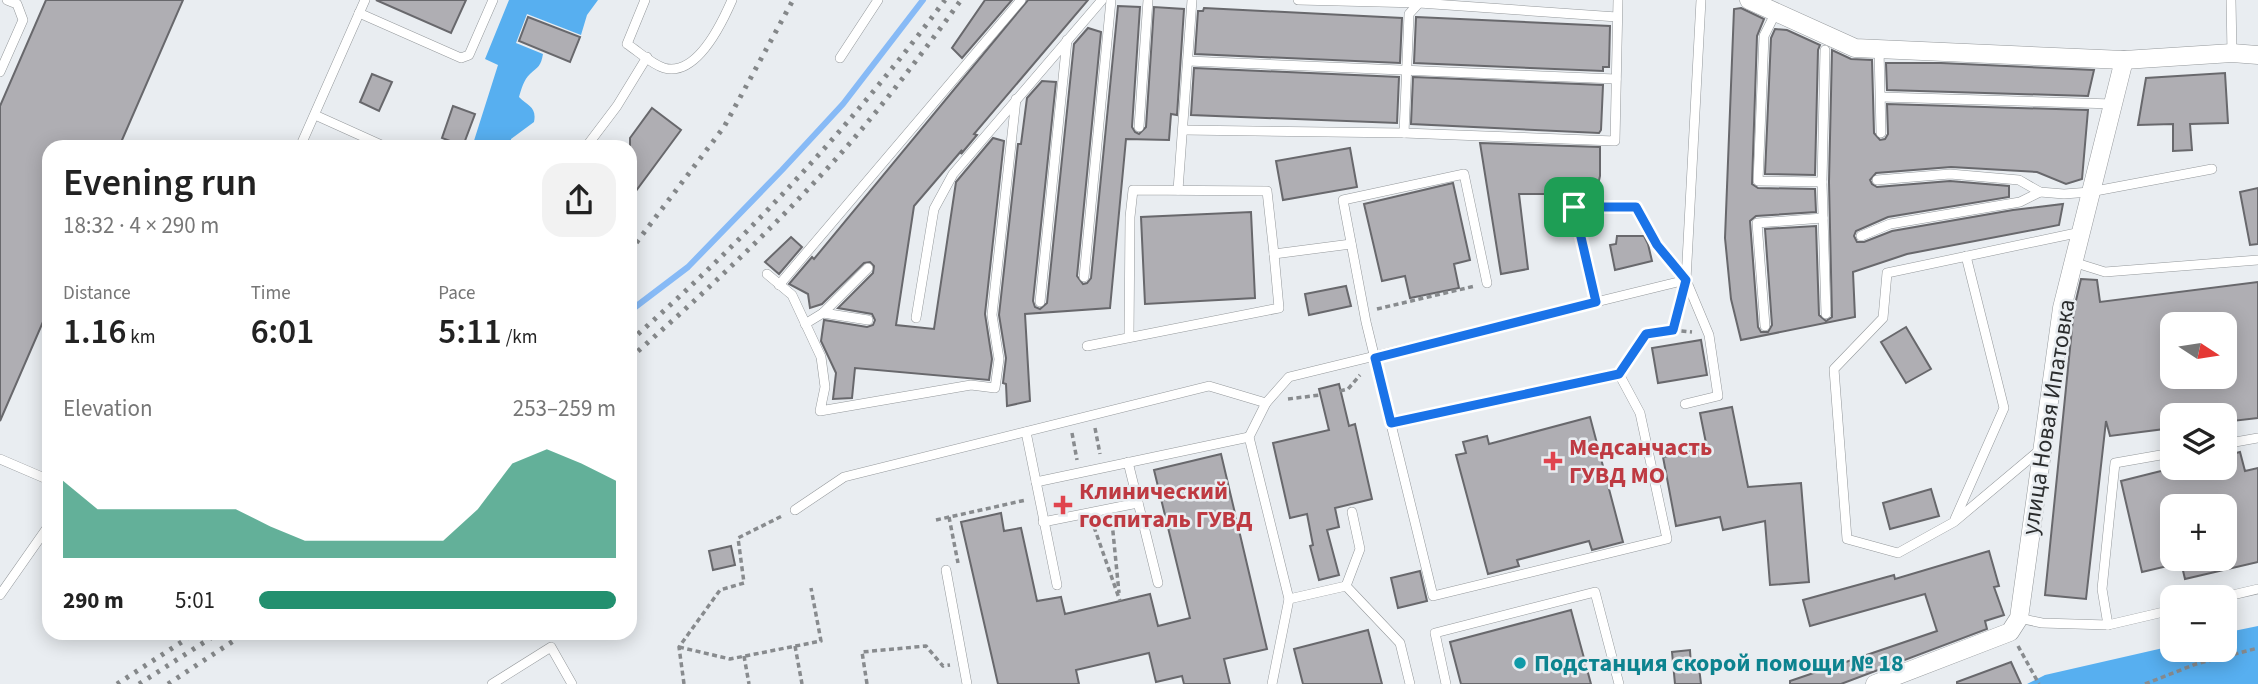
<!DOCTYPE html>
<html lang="en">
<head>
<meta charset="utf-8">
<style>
  body { margin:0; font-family:"Source Sans 3",sans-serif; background:#f2f2f2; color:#222; height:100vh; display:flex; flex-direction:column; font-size:26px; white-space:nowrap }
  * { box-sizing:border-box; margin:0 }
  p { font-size:23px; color:#767676 }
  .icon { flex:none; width:38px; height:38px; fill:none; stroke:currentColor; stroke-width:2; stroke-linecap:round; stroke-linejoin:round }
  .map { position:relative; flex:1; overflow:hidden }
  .details { position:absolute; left:42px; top:140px; width:595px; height:500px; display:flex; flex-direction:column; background:#fff; border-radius:21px; box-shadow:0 4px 18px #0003 }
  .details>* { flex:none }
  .needle { width:46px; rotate:102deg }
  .controls { position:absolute; left:2160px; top:312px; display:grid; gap:14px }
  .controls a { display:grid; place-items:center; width:77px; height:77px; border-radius:14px; background:#fff; box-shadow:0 4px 18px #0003; font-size:35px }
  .pin { position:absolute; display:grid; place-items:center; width:60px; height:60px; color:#fff; margin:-30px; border-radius:14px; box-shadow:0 4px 10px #0006 }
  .round { display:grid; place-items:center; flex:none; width:74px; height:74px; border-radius:21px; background:#f2f2f2 }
  .summary { display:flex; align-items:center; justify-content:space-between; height:119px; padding:0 21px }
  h1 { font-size:38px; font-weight:600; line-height:52px }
  .stats { display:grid; grid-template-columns:repeat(3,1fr); gap:10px; height:119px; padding:7px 21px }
  .stats div { display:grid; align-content:center }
  .stats b { font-size:35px; font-weight:600 }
  .stats small { font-size:19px; font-weight:400 }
  .stats p { font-size:19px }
  .chart { height:196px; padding:14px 21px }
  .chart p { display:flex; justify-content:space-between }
  .chart svg { width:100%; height:126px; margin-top:7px; fill:#22906f; opacity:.7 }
  ul { padding:0 21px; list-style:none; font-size:23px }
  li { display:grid; grid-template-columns:112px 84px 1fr; align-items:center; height:52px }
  li i { height:18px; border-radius:9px; background:#22906f }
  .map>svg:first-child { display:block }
  .forest { fill:#57aff0 }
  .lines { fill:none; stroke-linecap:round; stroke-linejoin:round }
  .stream { stroke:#87baf6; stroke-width:6 }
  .building { fill:#afaeb3; stroke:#68686c; stroke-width:2; fill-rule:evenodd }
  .lane-casing { stroke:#94989b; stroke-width:10 }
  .street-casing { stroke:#94989b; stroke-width:19 }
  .path { stroke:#888b8e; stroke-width:3.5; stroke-dasharray:5 3.5; stroke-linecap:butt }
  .lane { stroke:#fff; stroke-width:9 }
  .street { stroke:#fff; stroke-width:18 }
  .rail { stroke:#848789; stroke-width:5; stroke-dasharray:3.5 7; stroke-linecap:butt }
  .route-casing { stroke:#fff; stroke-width:14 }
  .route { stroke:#1a73e8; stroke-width:9 }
  .health-dot { fill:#e0444e; stroke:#e9edf1; stroke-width:2.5 }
  .culture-dot { fill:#0f9aa8; stroke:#e9edf1; stroke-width:2.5 }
  .labels { text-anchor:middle; stroke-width:5; stroke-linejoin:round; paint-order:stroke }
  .street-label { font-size:24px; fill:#2a2c2d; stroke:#e9edf1 }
  .health-label { font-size:24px; font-weight:bold; fill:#be3a42; stroke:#e9edf1; text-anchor:start }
  .culture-label { font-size:24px; font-weight:bold; fill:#0d838f; stroke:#e9edf1; text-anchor:start }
</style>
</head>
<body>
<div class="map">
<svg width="2258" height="684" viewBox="0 0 2258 684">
  <rect width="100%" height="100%" fill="#e9edf1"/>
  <g class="forest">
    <path d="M509 0H598L587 15 581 35 527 14 516 43 543 54C541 66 538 67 530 74 524 79 521 90 519 97 528 106 537 107 534 122L511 139 510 147H472L498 65 485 59Z"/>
    <path d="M2258 626V684H2027L2045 675 2172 646V649H2224V633Z"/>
  </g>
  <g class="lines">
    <path class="stream" d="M630 311 688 267 782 170 843 104 923 0"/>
  </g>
  <g class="building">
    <path d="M46 0H183L119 147H49V308L0 421V106Z"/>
    <path d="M376 0H466L451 33Z"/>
    <path d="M985 0H1012L962 58 952 48Z"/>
    <path d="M1028 0H1088L974 134 977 135 961 154 962 150 914 206 896 325 934 329 956 182 993 138 1004 141 985 314 992 359 989 380 855 368 852 398 833 399 836 373 821 341 824 320 867 327 873 325 875 320 872 314 838 308 873 273 874 266 870 262 864 263 822 304 810 308 808 294 789 284 812 257 814 259Z"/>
    <path d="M1118 6 1140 7 1132 127 1135 132 1139 134 1146 127 1154 7 1184 9 1177 115 1171 114 1169 140 1126 139 1110 308 1025 314 1030 401 1007 406 1006 384 1003 383 1006 358 999 315 1018 144H1021L1027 98 1042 81 1056 82 1033 301 1035 307 1040 309 1047 303 1074 44 1088 28 1101 32 1077 276 1083 284 1087 283 1091 278Z"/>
    <path d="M1204 8 1402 18 1400 63 1195 54 1198 11H1203Z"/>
    <path d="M1741 8 1764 19 1757 36 1752 184 1758 188 1815 189 1816 212 1756 216 1750 221 1758 327 1761 332H1768L1772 325 1765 229 1816 226 1819 315 1826 321 1832 317 1829 182 1832 50 1851 59 1872 60 1874 133 1880 140 1885 139 1888 134 1887 104 2088 110 2082 179 2066 184 2037 172 1951 167 1876 173 1870 180 1872 184 1877 187 1950 181 2009 186V197L1888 217 1856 231 1854 236 1857 242H1864L1892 231 2013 210 2063 204 2059 225 1907 254 1853 272 1855 317 1741 340 1731 299 1725 238 1734 9Z"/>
    <path d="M528 17 580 37 570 62 519 41Z"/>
    <path d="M1416 17 1610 26 1609 67H1603V71L1414 63Z"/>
    <path d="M1775 29 1787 30 1820 45 1818 50 1815 175 1765 174 1771 38Z"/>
    <path d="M1886 63H1941L2094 70 2088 96 1887 90Z"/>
    <path d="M1194 68 1399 77 1397 123 1191 115Z"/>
    <path d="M2225 73 2228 123 2190 124 2192 150 2173 151V124L2138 125 2146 78Z"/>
    <path d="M372 74 392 82 379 111 360 102Z"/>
    <path d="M1413 77 1603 85 1601 130 1599 133 1411 124Z"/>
    <path d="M453 106 475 114 463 146 442 138Z"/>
    <path d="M652 108 681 130 630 199V138Z"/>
    <path d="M1480 143 1600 147V176L1596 194H1519L1528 269 1501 274Z"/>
    <path d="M1350 148 1357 187 1283 200 1276 161Z"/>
    <path d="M1453 183 1470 260 1454 264 1459 288 1410 298 1405 276 1382 281 1364 204Z"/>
    <path d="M2258 188V244L2250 245 2240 192Z"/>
    <path d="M1251 212 1255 298 1145 304 1141 217Z"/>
    <path d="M1617 236H1644L1648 244 1652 261 1615 270 1610 245 1616 244Z"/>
    <path d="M791 237 802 247 779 274 765 262Z"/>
    <path d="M2081 279 2097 280 2100 302 2258 282V418L2224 422V415H2172V428L2110 436 2106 421 2086 599 2045 595 2074 309ZM2172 324H2224V376H2172Z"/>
    <path d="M1346 286 1351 306 1309 315 1305 294Z"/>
    <path d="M1906 327 1931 369 1906 383 1881 342Z"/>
    <path d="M1701 340 1707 375 1658 383 1652 348Z"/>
    <path d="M1339 384 1349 426 1355 424 1372 499 1335 508 1339 527 1327 530 1339 575 1319 580 1310 546 1313 545 1307 514 1290 518 1273 443 1329 430 1319 389Z"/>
    <path d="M1732 407 1748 487 1801 483 1809 582 1770 585 1765 521 1723 530 1720 517 1676 526 1663 457 1707 448 1700 413Z"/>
    <path d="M1590 417 1623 542 1592 550 1589 541 1517 560 1519 566 1488 574 1456 455 1466 453 1463 442 1487 436 1489 444Z"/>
    <path d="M2240 452 2245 471 2258 468V562L2185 579 2180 558H2224V506H2172V565L2142 572 2121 481 2177 467H2224V456Z"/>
    <path d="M1221 454 1267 649 1224 659 1230 684H1184L1182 676 1156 682 1149 653 1076 670 1079 684H998L961 522 1001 513 1004 531 1021 528 1037 601 1061 597 1065 614 1150 594 1158 626 1190 618 1154 470Z"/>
    <path d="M1931 489 1939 516 1890 529 1883 503Z"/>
    <path d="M731 546 735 565 713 570 709 551Z"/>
    <path d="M1989 551 1999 586 1994 587 2004 615 1985 621 1987 629 1841 684H1790V681L1937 631 1925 594 1810 626 1803 600 1894 575 1895 579Z"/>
    <path d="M1420 571 1427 601 1398 608 1391 578Z"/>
    <path d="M1571 610 1591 684H1461L1450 642Z"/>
    <path d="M1368 630 1382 684H1303L1294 649Z"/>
    <path d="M1690 650 1691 667H1699L1701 684H1675L1672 652Z"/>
    <path d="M2011 662 2021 684H1957V682Z"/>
  </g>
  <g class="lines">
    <g class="lane-casing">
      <g id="lane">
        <path d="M645 0 627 44C638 51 651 64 664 68 697 77 722 23 732 0"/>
        <path d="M1298 0 1419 3 1617 17"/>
        <path d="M2231 0 2232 53"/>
        <path d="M1776 12 1764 36 1758 181 1822 182"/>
        <path d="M359 13 461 58 469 55 493 0"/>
        <path d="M1879 49 1881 133"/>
        <path d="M1825 50 1822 182 1826 314"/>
        <path d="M840 58 878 0"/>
        <path d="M1188 61 1616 79"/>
        <path d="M0 72 23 20 17 4 7 0"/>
        <path d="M1881 97 2113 104"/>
        <path d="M315 115 386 147"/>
        <path d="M1139 127 1148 0"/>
        <path d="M1183 130 1404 133 1615 141 1618 0"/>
        <path d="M1404 133 1409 14 1419 3"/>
        <path d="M300 147 365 0"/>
        <path d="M586 147 617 106 647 57"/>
        <path d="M1877 180 1950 174 2019 180 2040 192 2064 194 2090 192 2212 169"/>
        <path d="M1178 190 1192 0"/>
        <path d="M1861 236 1890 224 2020 202 2040 192"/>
        <path d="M2073 262 2105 272 2258 260"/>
        <path d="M767 274 792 295 821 357 825 387 820 411 971 385 995 388 999 359 992 315 1016 99"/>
        <path d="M1084 277 1111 0"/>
        <path d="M779 285 1021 0"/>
        <path d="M1040 302 1067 40"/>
        <path d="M1596 302 1574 207H1636L1657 245 1686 280 1709 335 1718 396 1685 404"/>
        <path d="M823 313 868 320"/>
        <path d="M916 318 934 209 953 174 1102 0"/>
        <path d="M805 324 823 313 868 268"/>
        <path d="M1765 326 1757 223 1823 218"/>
        <path d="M1129 337 1130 217 1133 190 1267 191 1274 254"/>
        <path d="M1087 346 1279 308 1274 254 1351 244"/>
        <path d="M1266 403 1249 437 1289 599 1346 586 1400 643 1410 684"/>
        <path d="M1391 423 1619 374 1640 413 1667 539 1433 596 1366 322 1343 200 1464 174 1487 283"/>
        <path d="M1026 432 1057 585"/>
        <path d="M2224 444 2258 438"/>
        <path d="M2041 449 1954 522 1898 553 1847 539 1834 369 1883 318 1887 273 2081 232"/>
        <path d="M0 459 49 480"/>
        <path d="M1128 462 1158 583"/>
        <path d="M1036 482 1249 437"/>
        <path d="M795 510 844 477 1209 386 1266 403 1289 377 1686 280 1701 0"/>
        <path d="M1955 519 2004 408 1966 256"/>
        <path d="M1043 522 1138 503"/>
        <path d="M946 570 967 684"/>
        <path d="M1346 586 1360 549 1352 512"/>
        <path d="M0 595 49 525"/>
        <path d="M2224 597 2258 589"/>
        <path d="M2019 618 2042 623 2108 625 2172 610"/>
        <path d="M2108 625 2102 589 2115 463 2172 453"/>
        <path d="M492 684 551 647 572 684"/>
        <path d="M1272 684 1289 599"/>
        <path d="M1446 684 1435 633 1595 592 1619 684"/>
      </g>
    </g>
    <g class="street-casing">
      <g id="street">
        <path d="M1749 0 1855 48 2124 60 2232 53 2258 55"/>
        <path d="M1875 684 2010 632 2019 618 2062 308 2124 60"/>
      </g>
    </g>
    <g class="path">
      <path d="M1377 309 1475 286"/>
      <path d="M1673 330 1692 332"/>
      <path d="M1626 364 1646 334 1673 330 1680 304"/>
      <path d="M1340 391 1348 389 1360 375"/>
      <path d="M1288 399 1320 395"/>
      <path d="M1095 428 1100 454"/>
      <path d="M1072 433 1077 460"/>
      <path d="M949 517 958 563"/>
      <path d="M936 520 1026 500"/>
      <path d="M1112 522 1119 593"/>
      <path d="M1094 527 1120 601"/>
      <path d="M795 646 802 684"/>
      <path d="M2018 646 2039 684"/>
      <path d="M679 647 730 659 821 641 811 588"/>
      <path d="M744 656 749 684"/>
      <path d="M684 684 679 647 720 590 744 583 738 538 784 515"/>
      <path d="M867 684 862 652 926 646 943 666 950 665"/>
      <path d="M2145 684 2196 664 2258 648"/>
    </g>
    <use href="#lane" class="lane"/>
    <use href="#street" class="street"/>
    <g class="rail">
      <path d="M630 251 724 127 793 0"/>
      <path d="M630 341C748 238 852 125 945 0"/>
      <path d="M630 358C705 293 777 225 843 151 885 103 924 51 961 0"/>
      <path d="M117 684 194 634"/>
      <path d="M139 684 217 634"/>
      <path d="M168 684 244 634"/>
    </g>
  </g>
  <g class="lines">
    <g class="route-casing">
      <path id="route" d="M1574 207H1636L1657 245 1686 280 1673 330 1646 334 1619 374 1391 423 1375 358 1596 302Z"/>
    </g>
    <use href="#route" class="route"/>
  </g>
  <g class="health-dot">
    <path d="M1549.5 450.5h7v7h7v7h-7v7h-7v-7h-7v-7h7z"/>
    <path d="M1059.5 494.5h7v7h7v7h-7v7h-7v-7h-7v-7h7z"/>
  </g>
  <circle class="culture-dot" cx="1520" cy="663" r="7"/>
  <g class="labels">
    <g class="street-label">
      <text transform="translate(2048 417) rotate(-81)" y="8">улица Новая Ипатовка</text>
    </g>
    <g class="health-label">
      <text x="1569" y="455">Медсанчасть<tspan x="1569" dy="28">ГУВД МО</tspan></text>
      <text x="1079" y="499">Клинический<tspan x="1079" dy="28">госпиталь ГУВД</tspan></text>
    </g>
    <g class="culture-label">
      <text x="1534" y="671">Подстанция скорой помощи № 18</text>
    </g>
  </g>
</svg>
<div class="controls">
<a><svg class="needle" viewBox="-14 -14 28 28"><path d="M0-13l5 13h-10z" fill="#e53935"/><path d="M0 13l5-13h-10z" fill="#767676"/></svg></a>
<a><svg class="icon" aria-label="layers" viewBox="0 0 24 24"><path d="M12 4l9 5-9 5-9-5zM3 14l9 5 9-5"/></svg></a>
<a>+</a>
<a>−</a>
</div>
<div class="pin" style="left:1574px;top:207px;background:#1e9e55"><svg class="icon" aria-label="arrive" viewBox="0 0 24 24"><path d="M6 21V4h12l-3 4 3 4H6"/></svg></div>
<section class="details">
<div class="summary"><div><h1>Evening run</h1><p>18:32 · 4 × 290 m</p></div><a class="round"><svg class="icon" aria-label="share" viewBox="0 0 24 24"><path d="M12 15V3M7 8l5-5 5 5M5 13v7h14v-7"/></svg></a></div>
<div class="stats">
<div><p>Distance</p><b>1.16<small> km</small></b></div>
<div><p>Time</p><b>6:01</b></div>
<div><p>Pace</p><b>5:11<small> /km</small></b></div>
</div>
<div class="chart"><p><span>Elevation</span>253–259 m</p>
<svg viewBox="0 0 160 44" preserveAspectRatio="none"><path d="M0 44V17L10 27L20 27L30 27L40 27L50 27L60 33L70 38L80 38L90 38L100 38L110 38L120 27L130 11L140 6L150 11L160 17V44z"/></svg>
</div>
<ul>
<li><b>290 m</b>5:01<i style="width:100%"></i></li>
</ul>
</section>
</div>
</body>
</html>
